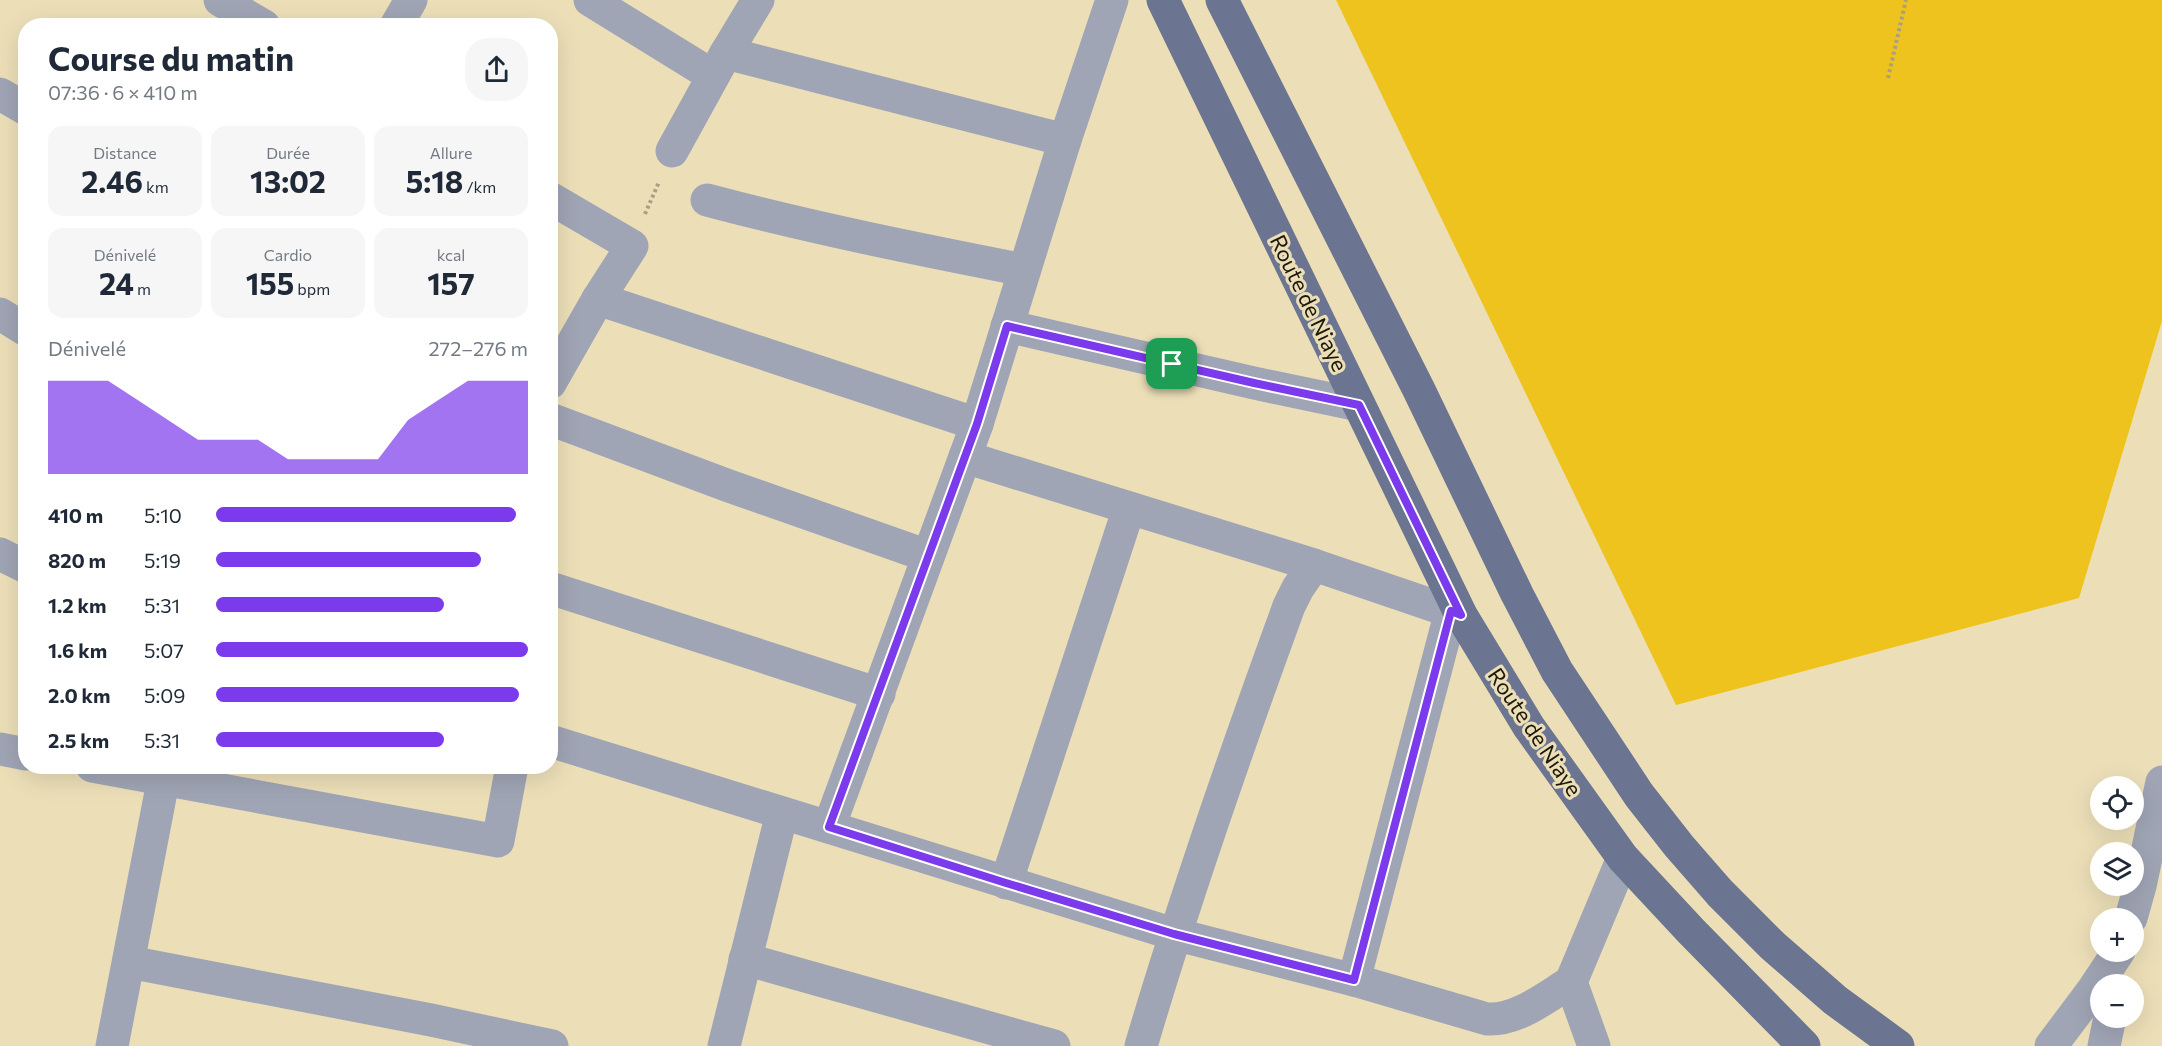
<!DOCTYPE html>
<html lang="fr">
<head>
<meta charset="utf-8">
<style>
  body { margin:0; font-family:Commissioner,sans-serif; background:#f6f6f7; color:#1f2937; height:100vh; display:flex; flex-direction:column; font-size:22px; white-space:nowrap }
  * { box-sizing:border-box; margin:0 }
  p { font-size:20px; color:#747a83 }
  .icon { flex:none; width:33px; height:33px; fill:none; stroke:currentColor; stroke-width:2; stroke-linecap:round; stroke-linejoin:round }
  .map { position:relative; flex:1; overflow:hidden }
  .sheet { position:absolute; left:18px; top:18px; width:540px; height:756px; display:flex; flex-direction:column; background:#fff; border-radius:24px; box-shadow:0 6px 24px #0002 }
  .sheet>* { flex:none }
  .fabs { position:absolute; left:2090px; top:776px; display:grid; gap:12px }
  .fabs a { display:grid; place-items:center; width:54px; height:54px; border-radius:50%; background:#fff; box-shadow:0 6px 24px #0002; font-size:30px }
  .pin { position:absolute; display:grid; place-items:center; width:51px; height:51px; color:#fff; margin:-26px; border-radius:12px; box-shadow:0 3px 9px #0006 }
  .round { display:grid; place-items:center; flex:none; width:63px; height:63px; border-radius:24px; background:#f6f6f7 }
  .summary { display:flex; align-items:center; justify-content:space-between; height:102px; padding:0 30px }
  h1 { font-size:33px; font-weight:700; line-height:45px }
  .figures { display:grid; grid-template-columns:repeat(3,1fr); gap:9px; height:102px; padding:6px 30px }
  .figures div { display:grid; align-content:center; border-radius:15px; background:#f6f6f7; text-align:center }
  .figures b { font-size:30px; font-weight:700 }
  .figures small { font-size:16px; font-weight:400 }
  .figures p { font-size:16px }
  .chart { height:168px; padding:12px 30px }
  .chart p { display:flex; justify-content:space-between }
  .chart svg { width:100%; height:108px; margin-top:6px; fill:#7c3aed; opacity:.7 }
  ul { padding:0 30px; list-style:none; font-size:20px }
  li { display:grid; grid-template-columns:96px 72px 1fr; align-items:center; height:45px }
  li i { height:15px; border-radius:8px; background:#7c3aed }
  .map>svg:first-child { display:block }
  .green { fill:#eec31d }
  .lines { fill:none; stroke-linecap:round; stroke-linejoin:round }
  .path { stroke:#aaa081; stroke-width:4; stroke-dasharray:3 3; stroke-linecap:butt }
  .minor { stroke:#a0a5b5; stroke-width:33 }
  .major { stroke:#6b7490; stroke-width:33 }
  .route-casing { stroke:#fff; stroke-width:12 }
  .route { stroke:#7c3aed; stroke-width:8 }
  .labels { text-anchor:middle; stroke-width:6; stroke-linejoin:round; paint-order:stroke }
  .street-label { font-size:22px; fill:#1d190a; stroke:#ecdfb8 }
</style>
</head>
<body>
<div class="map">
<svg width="2162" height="1046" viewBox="0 0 2162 1046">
  <rect width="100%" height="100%" fill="#ecdfb8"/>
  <path class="green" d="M1336 0H2162V321L2079 598 1676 705Z"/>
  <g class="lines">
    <g class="path">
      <path d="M1888 78 1906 0"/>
      <path d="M645 214 659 182"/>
    </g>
    <g class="minor">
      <path d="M220 0 264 26"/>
      <path d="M590 0 713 76"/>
      <path d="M396 26 411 0"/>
      <path d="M726 53 1065 140"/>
      <path d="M0 94 26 109"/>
      <path d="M672 151 726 53 758 0"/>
      <path d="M550 198 632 246 598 299 550 383"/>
      <path d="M707 200C812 228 917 249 1024 270"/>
      <path d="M598 299 977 424"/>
      <path d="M0 314 26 330"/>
      <path d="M1007 326 1254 383 1359 405"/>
      <path d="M550 419 729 486 928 556"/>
      <path d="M965 457 1314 565 1461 615"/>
      <path d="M0 554 26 567"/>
      <path d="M550 588 879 694"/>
      <path d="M550 741 1174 934 1354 980 1487 1019C1517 1021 1546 997 1571 982"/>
      <path d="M0 749 26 754"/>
      <path d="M92 766 498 841 512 766"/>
      <path d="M829 827 977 424 1065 140 1112 0"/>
      <path d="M1006 883 1129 508"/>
      <path d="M2131 918 2140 886 2162 782"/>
      <path d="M745 959 1054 1046"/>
      <path d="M129 962 431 1020 552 1046"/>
      <path d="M1354 980 1451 611"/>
      <path d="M112 1046 166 766"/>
      <path d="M724 1046 782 813"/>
      <path d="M1141 1046C1185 897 1236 751 1289 606L1298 588 1314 565"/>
      <path d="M1594 1046 1571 982 1623 858"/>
      <path d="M2051 1046 2093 990 2119 951"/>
      <path d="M2104 1046 2110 1017"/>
    </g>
    <g class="major">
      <path d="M1163 0 1461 615 1529 727 1623 858 1691 931 1804 1046"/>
      <path d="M1222 0 1419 390 1517 594 1557 671 1639 795 1679 846 1720 893 1773 946 1835 1000 1898 1046"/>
    </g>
  </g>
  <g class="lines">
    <g class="route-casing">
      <path id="route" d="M1007 326 1254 383 1359 405 1461 615 1451 611 1354 980 1174 934 1006 883 829 827 977 424Z"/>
    </g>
    <use href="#route" class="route"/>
  </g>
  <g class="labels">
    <g class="street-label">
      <text transform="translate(1309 303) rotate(64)" y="8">Route de Niaye</text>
      <text transform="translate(1535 732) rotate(56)" y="8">Route de Niaye</text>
    </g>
  </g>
</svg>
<div class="fabs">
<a><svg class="icon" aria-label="locate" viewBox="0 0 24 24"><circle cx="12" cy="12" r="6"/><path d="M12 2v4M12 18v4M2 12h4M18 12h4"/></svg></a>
<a><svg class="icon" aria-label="layers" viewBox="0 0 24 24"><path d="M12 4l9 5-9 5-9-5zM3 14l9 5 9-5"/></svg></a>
<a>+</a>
<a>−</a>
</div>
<div class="pin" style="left:1172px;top:364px;background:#1e9e55"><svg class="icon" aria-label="arrive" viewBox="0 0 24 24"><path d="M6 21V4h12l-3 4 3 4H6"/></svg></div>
<section class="sheet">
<div class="summary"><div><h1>Course du matin</h1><p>07:36 · 6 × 410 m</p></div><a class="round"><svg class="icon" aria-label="share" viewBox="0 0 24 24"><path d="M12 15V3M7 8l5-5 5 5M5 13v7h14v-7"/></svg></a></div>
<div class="figures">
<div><p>Distance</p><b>2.46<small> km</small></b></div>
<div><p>Durée</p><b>13:02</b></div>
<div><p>Allure</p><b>5:18<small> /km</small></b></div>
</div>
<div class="figures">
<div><p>Dénivelé</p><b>24<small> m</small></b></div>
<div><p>Cardio</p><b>155<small> bpm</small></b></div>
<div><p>kcal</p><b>157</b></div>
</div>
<div class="chart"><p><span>Dénivelé</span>272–276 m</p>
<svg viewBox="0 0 160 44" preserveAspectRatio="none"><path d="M0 44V6L10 6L20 6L30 14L40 22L50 30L60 30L70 30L80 38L90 38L100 38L110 38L120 22L130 14L140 6L150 6L160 6V44z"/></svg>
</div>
<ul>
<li><b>410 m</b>5:10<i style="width:96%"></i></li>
<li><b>820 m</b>5:19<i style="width:85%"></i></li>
<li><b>1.2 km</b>5:31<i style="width:73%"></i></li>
<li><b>1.6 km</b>5:07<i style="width:100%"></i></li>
<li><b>2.0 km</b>5:09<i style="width:97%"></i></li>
<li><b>2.5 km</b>5:31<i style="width:73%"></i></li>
</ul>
</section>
</div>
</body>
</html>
